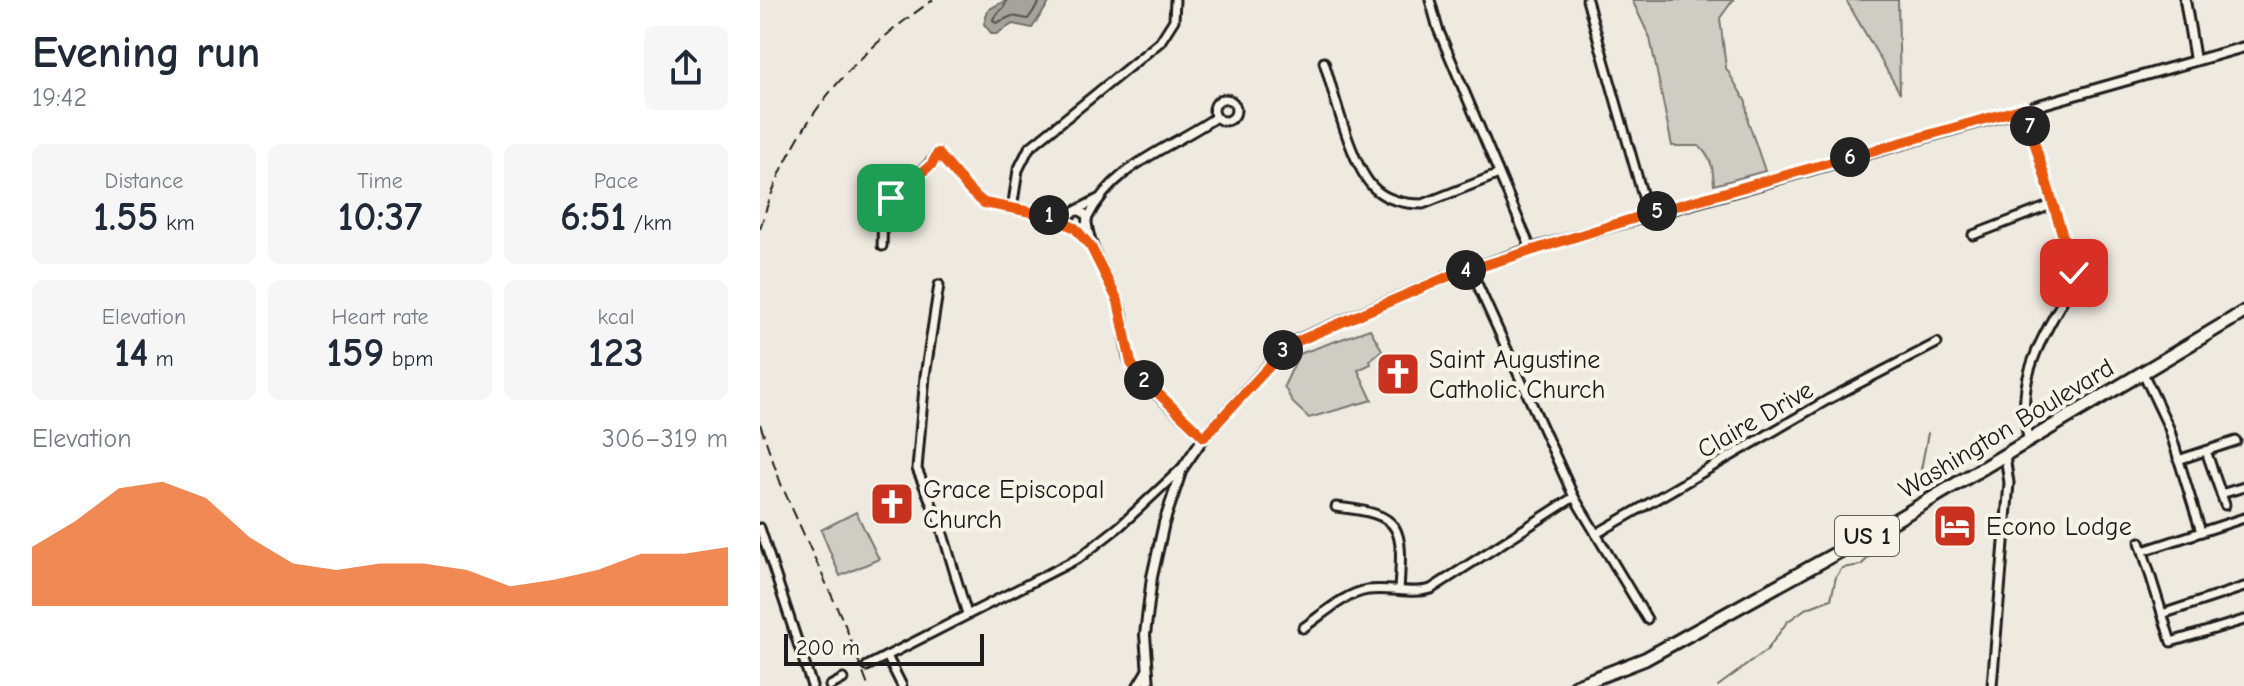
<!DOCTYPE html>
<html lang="en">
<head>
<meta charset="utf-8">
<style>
  body { margin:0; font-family:"Comic Neue",sans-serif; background:#f6f6f7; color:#1f2937; height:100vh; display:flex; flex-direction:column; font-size:30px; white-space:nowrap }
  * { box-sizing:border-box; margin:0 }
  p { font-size:26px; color:#747a83 }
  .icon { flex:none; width:44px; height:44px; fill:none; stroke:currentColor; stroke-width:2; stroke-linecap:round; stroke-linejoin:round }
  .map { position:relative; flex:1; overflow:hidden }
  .details { display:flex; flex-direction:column; background:#fff; width:760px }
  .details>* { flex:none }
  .scale { position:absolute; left:24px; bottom:20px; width:200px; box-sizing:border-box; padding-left:8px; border:4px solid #1c1c1c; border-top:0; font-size:22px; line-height:28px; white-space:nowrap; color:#1c1c1c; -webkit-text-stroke:6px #f7f3e8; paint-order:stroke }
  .pin { position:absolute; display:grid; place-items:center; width:68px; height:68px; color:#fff; margin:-34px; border-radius:16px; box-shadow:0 4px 12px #0006 }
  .km { position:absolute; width:40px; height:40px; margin:-20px; border-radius:50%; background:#222; color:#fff; font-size:22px; line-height:40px; text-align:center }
  .round { display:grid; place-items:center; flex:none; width:84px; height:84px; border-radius:12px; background:#f6f6f7 }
  .headline { display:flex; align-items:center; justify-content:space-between; height:136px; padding:0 32px }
  h1 { font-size:44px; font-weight:800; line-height:60px }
  .figures { display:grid; grid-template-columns:repeat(3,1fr); gap:12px; height:136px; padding:8px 32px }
  .figures div { display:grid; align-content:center; border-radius:12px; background:#f6f6f7; text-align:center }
  .figures b { font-size:40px; font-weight:800 }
  .figures small { font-size:22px; font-weight:400 }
  .figures p { font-size:22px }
  .chart { height:224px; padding:16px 32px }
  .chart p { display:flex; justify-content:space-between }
  .chart svg { width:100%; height:144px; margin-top:8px; fill:#ea580c; opacity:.7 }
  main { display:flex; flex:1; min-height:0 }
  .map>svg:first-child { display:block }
  .green { fill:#cfccc3; stroke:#767470; stroke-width:2 }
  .water { fill:#a6a39d; stroke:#6f6d69; stroke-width:2 }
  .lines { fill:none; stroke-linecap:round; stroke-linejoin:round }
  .shore { stroke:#535250; stroke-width:2 }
  .stream { stroke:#6f6d69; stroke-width:2 }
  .minor-casing { stroke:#1c1c1c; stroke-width:13 }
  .tertiary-casing { stroke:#1c1c1c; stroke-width:14 }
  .primary-casing { stroke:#1c1c1c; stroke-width:17 }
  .minor { stroke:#f7f3e8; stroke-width:7 }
  .tertiary { stroke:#f7f3e8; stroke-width:8 }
  .primary { stroke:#f7f3e8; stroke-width:11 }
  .rail { stroke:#1c1c1c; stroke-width:2; stroke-dasharray:12 6; stroke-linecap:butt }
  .route-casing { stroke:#fff; stroke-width:16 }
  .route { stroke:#ea580c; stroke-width:10 }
  .labels { text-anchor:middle; stroke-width:8; stroke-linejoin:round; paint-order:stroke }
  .shield { fill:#f7f3e8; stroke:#5e5c59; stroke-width:2 }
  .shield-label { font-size:24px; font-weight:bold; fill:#1c1c1c }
  .poi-label { font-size:26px; fill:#1c1c1c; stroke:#f7f3e8; text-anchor:start }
  .street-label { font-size:26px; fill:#1c1c1c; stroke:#f7f3e8 }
</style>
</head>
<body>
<main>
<section class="details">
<div class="headline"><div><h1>Evening run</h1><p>19:42</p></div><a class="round"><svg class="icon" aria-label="share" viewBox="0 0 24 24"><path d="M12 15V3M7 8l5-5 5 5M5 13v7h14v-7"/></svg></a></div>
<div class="figures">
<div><p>Distance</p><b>1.55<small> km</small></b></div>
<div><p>Time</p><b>10:37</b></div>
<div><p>Pace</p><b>6:51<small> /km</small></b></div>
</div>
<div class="figures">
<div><p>Elevation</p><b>14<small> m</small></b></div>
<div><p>Heart rate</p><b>159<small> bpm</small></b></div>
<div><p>kcal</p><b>123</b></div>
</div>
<div class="chart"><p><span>Elevation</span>306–319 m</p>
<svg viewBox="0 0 160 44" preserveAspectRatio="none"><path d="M0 44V26L10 18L20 8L30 6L40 11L50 23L60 31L70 33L80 31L90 31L100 33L110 38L120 36L130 33L140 28L150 28L160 26V44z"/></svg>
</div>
</section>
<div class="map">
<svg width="1484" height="686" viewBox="0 0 1484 686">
  <rect width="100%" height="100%" fill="#eeeae0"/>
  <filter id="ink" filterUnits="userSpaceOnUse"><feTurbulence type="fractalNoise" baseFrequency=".0125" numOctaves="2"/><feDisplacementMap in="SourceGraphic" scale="16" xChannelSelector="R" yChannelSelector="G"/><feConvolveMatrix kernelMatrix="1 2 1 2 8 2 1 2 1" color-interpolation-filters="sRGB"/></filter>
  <g filter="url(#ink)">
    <g class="green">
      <path d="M872 0H973L960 18 966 68 986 102 988 121 1005 171 954 185C953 168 952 158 939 146H912L890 38Z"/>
      <path d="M1086 0H1138L1140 93Z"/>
      <path d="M610 329 622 350 610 360 611 364 598 370 612 400 549 418 533 403 524 386 539 354Z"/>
      <path d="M96 512 119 559 80 576 61 530Z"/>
    </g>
    <path class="water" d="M246 0H291L272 28 253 24 236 34H232L224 24 228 10Z"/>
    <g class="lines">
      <path class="shore" d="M246 0C246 11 235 11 233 20L236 23 252 16 268 19 281 0"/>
      <g class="stream">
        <path d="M1150 499 1159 480 1168 433"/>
        <path d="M958 686 1007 650 1027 622 1045 609 1071 599 1076 577 1082 568 1101 565 1134 532"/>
      </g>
      <g class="minor-casing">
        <g id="minor">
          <path d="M670 0 678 29 771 249"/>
          <path d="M827 0 888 214"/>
          <path d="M564 62C574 93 592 169 615 189 628 201 646 204 663 204L739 174"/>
          <circle cx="465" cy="110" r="11"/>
          <path d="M1264 108 1314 273 1311 286C1282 339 1253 378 1269 442"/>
          <path d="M252 209 258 170 269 148 400 42 414 20 415 0"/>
          <circle cx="318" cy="220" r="9"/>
          <path d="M315 211 338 199"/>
          <path d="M287 215 312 213"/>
          <path d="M327 219C355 163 408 150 456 117"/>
          <path d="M327 223C331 253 348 276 359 303 366 320 363 339 368 357 376 380 424 418 444 437"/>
          <path d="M315 228 331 247"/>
          <path d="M1213 235 1294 204"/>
          <path d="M122 246C123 234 121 218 124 207 130 188 166 174 178 153L210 191 224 203 287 215 310 225"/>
          <path d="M710 268 814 497 887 619"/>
          <path d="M179 285 165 376 157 469 180 524 207 614"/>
          <path d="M1383 373 1409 428 1441 532"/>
          <path d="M1446 451 1465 505"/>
          <path d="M1418 460 1476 441"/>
          <path d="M1461 494 1484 487"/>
          <path d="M576 507C644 514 643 527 639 590"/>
          <path d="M0 528 52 686"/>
          <path d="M836 534 1069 399 1177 343"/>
          <path d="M1380 542 1411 642 1484 620"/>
          <path d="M1383 551 1484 518"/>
          <path d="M1402 614 1484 587"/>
          <path d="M543 628C562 615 585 593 608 590 630 587 651 595 671 589L814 497"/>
          <path d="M127 656 142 686"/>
          <path d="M107 666 319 558 360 526 421 469"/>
          <path d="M70 686 83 679"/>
          <path d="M1232 686 1249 483 1245 456"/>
        </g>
      </g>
      <g class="tertiary-casing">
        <g id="tertiary">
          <path d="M1425 0 1435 60"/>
          <path d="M378 686 387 671"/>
          <path d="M389 686 385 635 392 577 404 523 422 469 444 437 521 352 538 340 687 277 771 249 1484 47"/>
        </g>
      </g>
      <g class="primary-casing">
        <path id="primary" d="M815 686 885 659 1129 524 1484 312"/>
      </g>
      <use href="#minor" class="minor"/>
      <use href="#tertiary" class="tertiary"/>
      <use href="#primary" class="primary"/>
      <g class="rail">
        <path d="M0 229C29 127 87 59 173 0"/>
        <path d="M0 424 21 484 85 625 108 686"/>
      </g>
    </g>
  </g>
  <g class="lines" filter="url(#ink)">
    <g class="route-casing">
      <path id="route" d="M131 198 172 164 178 153 210 191 224 203 287 215 315 228 331 247 358 301 371 363 381 377 444 437 529 345 687 277 888 214 1264 108 1314 273"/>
    </g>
    <use href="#route" class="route"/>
  </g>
  <defs>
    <g id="church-square" transform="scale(2.3)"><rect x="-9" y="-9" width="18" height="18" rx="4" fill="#c8321e" stroke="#f7f3e8"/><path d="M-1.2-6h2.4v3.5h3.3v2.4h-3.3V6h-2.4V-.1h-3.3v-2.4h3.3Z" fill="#fff"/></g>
    <g id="hotel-square" transform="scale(2.3)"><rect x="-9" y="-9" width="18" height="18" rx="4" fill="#c8321e" stroke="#f7f3e8"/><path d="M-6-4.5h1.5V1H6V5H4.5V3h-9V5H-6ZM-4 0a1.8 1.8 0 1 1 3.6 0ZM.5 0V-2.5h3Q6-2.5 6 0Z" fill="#fff"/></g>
  </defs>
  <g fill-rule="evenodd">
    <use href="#church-square" x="638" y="374"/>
    <use href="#church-square" x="132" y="504"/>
    <use href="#hotel-square" x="1195" y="526"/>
  </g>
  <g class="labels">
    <rect class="shield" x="1075" y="516" width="64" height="40" rx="6"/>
    <g class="shield-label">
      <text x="1107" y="544">US 1</text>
    </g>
    <g class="poi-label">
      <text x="669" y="368">Saint Augustine<tspan x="669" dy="30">Catholic Church</tspan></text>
      <text x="163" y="498">Grace Episcopal<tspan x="163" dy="30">Church</tspan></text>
      <text x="1226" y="535">Econo Lodge</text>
    </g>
    <g class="street-label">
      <text transform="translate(995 419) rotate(-30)" y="9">Claire Drive</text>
      <text transform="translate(1246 428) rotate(-31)" y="9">Washington Boulevard</text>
    </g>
  </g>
</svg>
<div class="scale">200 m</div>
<div class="pin" style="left:131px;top:198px;background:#1e9e55"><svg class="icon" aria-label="arrive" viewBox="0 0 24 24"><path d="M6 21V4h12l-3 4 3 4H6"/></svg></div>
<div class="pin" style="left:1314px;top:273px;background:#d93025"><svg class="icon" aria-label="check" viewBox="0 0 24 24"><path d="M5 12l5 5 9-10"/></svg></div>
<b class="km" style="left:289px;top:215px">1</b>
<b class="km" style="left:384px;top:380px">2</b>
<b class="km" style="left:523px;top:350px">3</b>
<b class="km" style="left:706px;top:270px">4</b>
<b class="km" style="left:897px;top:211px">5</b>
<b class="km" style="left:1090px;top:157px">6</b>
<b class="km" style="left:1270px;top:126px">7</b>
</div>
</main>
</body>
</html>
